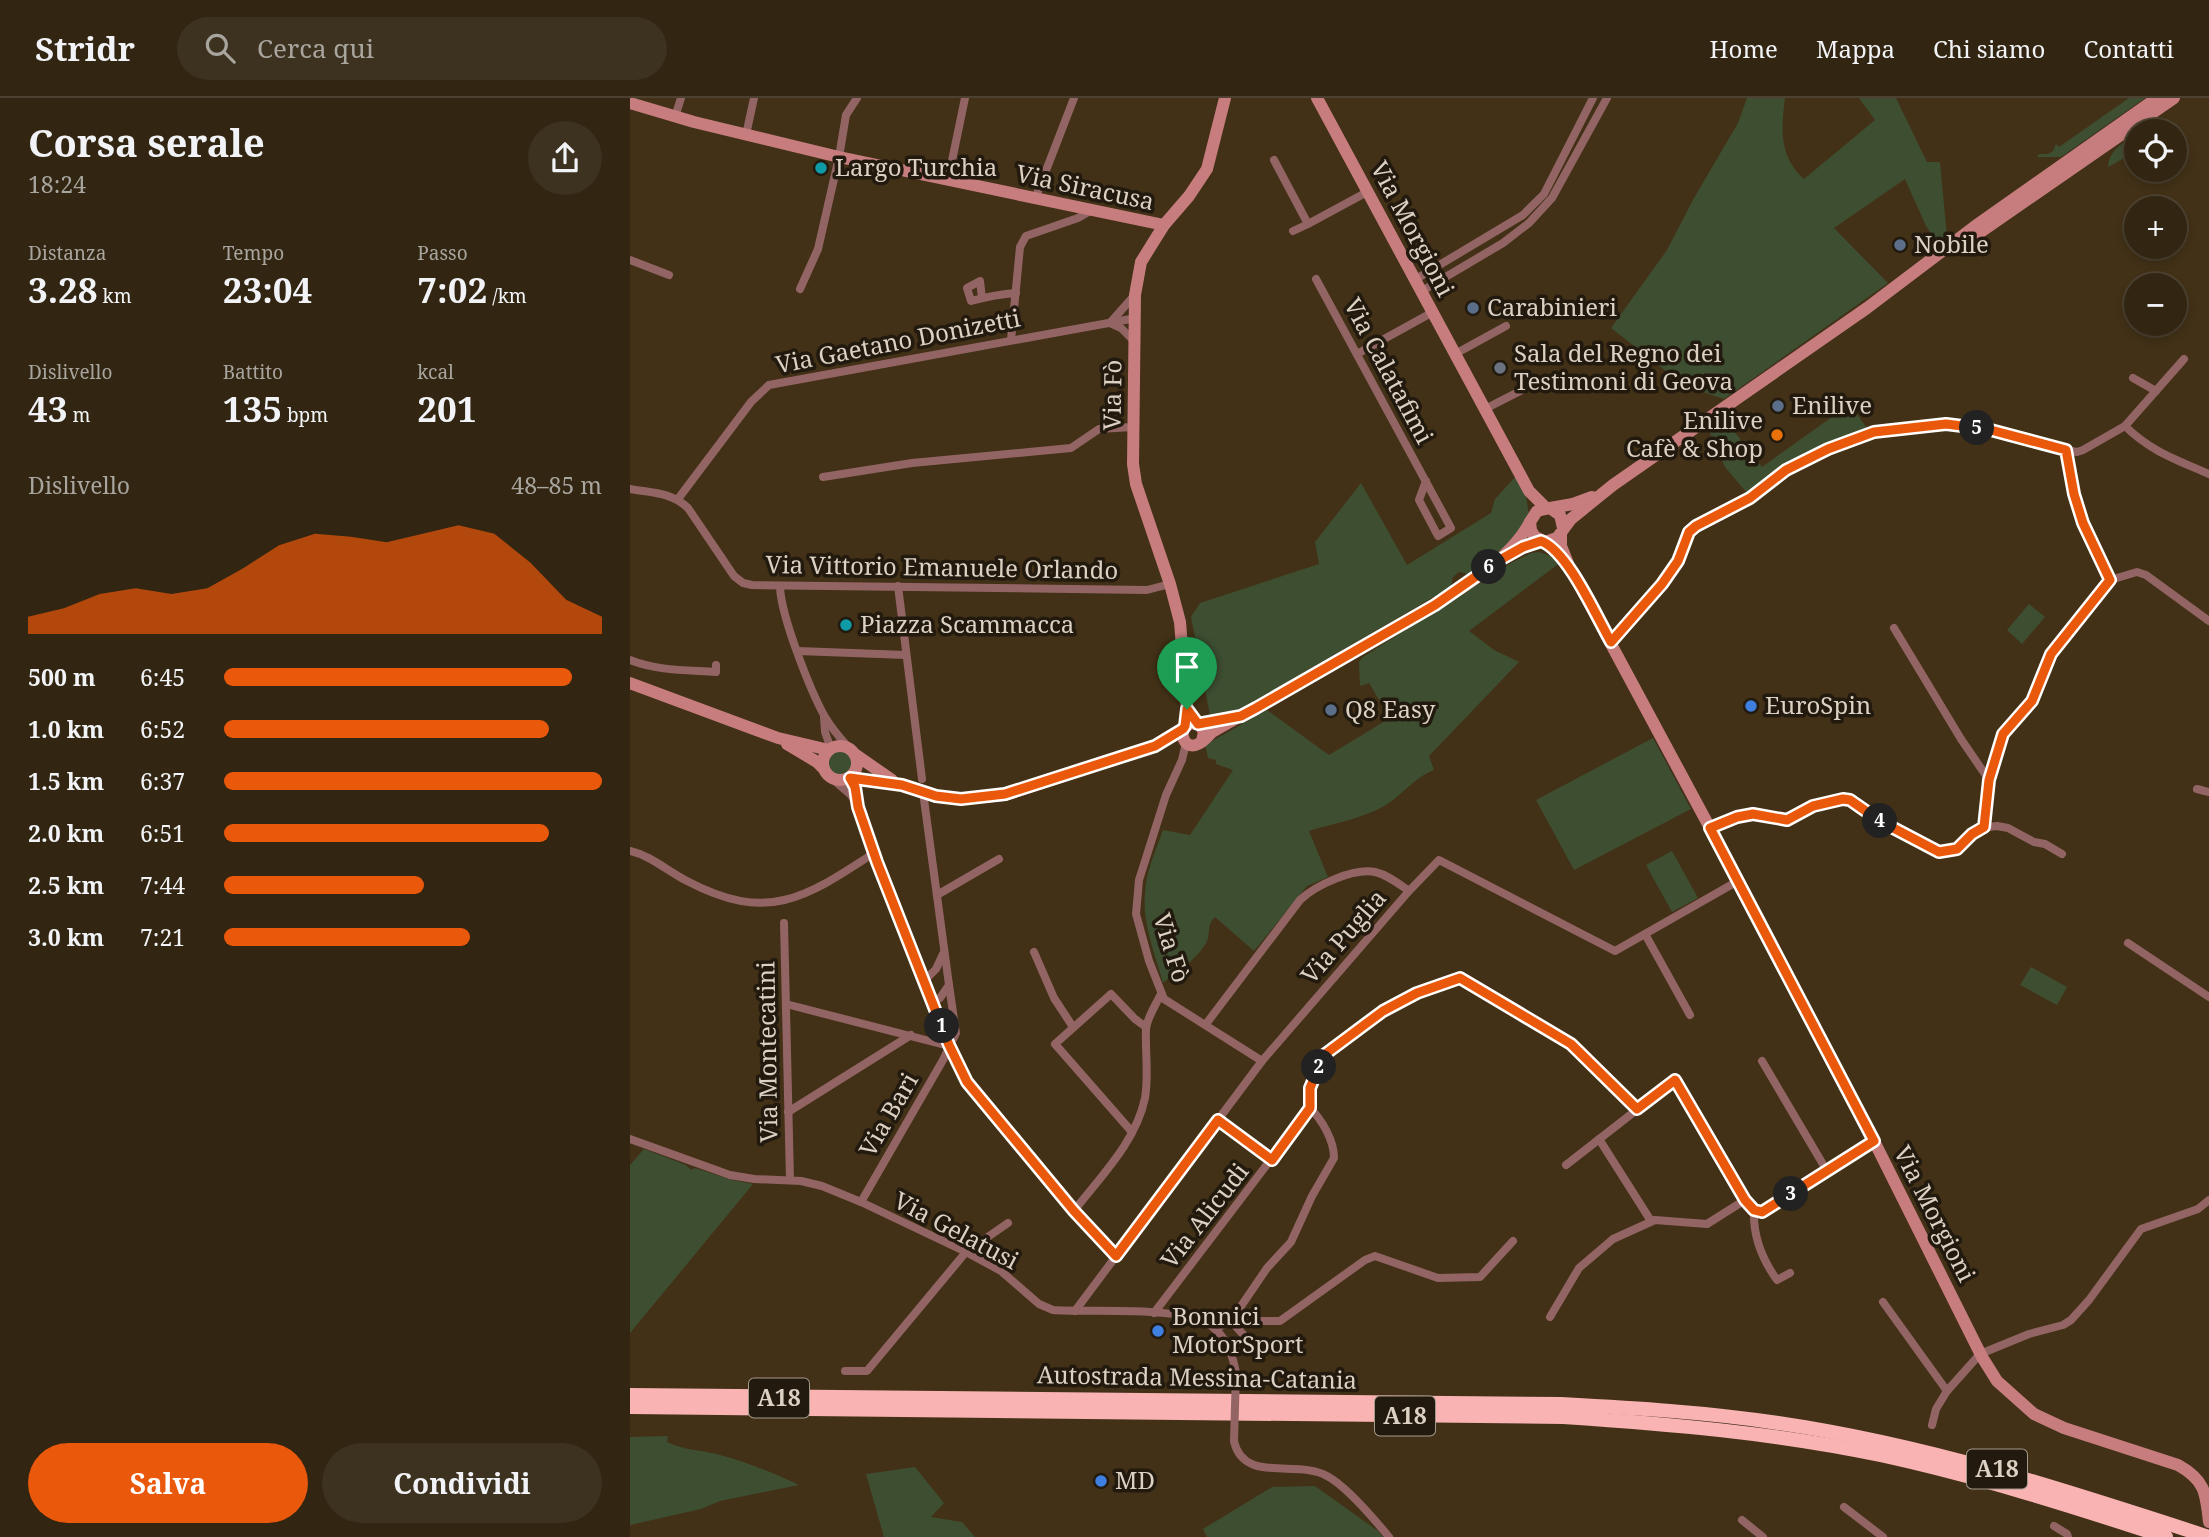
<!DOCTYPE html>
<html lang="it">
<head>
<meta charset="utf-8">
<style>
  body { margin:0; font-family:"Noto Serif",serif; background:#3d311f; color:#f1f3f6; height:100vh; display:flex; flex-direction:column; font-size:26px; white-space:nowrap }
  * { box-sizing:border-box; margin:0 }
  p { font-size:23px; color:#a8a59f }
  .icon { flex:none; width:38px; height:38px; fill:none; stroke:currentColor; stroke-width:2; stroke-linecap:round; stroke-linejoin:round }
  .map { position:relative; flex:1; overflow:hidden }
  .details { display:flex; flex-direction:column; background:#322511; width:630px }
  .details>* { flex:none }
  .controls { position:absolute; left:1494px; top:21px; display:grid; gap:14px }
  .controls a { display:grid; place-items:center; width:63px; height:63px; border-radius:50%; background:#322511; box-shadow:0 4px 10px #0003,0 0 0 2px #4d4231; font-size:35px }
  .pin { position:absolute; display:grid; place-items:center; width:60px; height:60px; color:#fff; margin:-72px -30px; border-radius:50% 50% 50% 0; rotate:-45deg; box-shadow:0 0 7px #0007 }
  .pin .icon { rotate:45deg }
  .km { position:absolute; width:35px; height:35px; margin:-18px; border-radius:50%; background:#222; color:#fff; font-size:19px; line-height:35px; text-align:center }
  .round { display:grid; place-items:center; flex:none; width:74px; height:74px; border-radius:37px; background:#3d311f }
  .head { display:flex; align-items:center; justify-content:space-between; height:119px; padding:0 28px }
  h1 { font-size:38px; font-weight:700; line-height:52px }
  .stats { display:grid; grid-template-columns:repeat(3,1fr); gap:10px; height:119px; padding:7px 28px }
  .stats div { display:grid; align-content:center }
  .stats b { font-size:35px; font-weight:700 }
  .stats small { font-size:19px; font-weight:400 }
  .stats p { font-size:19px }
  .chart { height:196px; padding:14px 28px }
  .chart p { display:flex; justify-content:space-between }
  .chart svg { width:100%; height:126px; margin-top:7px; fill:#ea580c; opacity:.7 }
  .action { display:flex; gap:14px; margin-top:auto; padding:14px 28px }
  .action a { flex:1; height:80px; border-radius:42px; background:#ea580c; color:#fff; font-size:28px; font-weight:700; line-height:80px; text-align:center }
  .action a+a { background:#3d311f; color:#f1f3f6 }
  ul { padding:0 28px; list-style:none; font-size:23px }
  li { display:grid; grid-template-columns:112px 84px 1fr; align-items:center; height:52px }
  li i { height:18px; border-radius:9px; background:#ea580c }
  header { display:flex; align-items:center; gap:42px; box-sizing:border-box; height:98px; padding:0 35px; background:#322511; border-bottom:2px solid #4d4231 }
  header strong { font-size:33px }
  nav { display:flex; gap:38px; margin-inline-start:auto; font-size:24px }
  .search { width:490px; height:63px; background:#3d311f; display:flex; align-items:center; gap:18px; box-sizing:border-box; padding:0 24px; border-radius:38px; color:#a8a59f; font-size:26px }
  main { display:flex; flex:1; min-height:0 }
  .map>svg:first-child { display:block }
  .green { fill:#3e4e31 }
  .lines { fill:none; stroke-linecap:round; stroke-linejoin:round }
  .street { stroke:#936464; stroke-width:8 }
  .secondary { stroke:#c77d7e; stroke-width:12 }
  .highway { stroke:#f8b3b2; stroke-width:14 }
  .street-bridge { stroke:#936464; stroke-width:8 }
  .route-casing { stroke:#fff; stroke-width:14 }
  .route { stroke:#ea580c; stroke-width:9 }
  .culture-dot { fill:#0f9aa8; stroke:#221a0f; stroke-width:2.5 }
  .service-dot { fill:#5c6f8a; stroke:#221a0f; stroke-width:2.5 }
  .worship-dot { fill:#6b7280; stroke:#221a0f; stroke-width:2.5 }
  .food-dot { fill:#e8710a; stroke:#221a0f; stroke-width:2.5 }
  .shop-dot { fill:#3f7fe0; stroke:#221a0f; stroke-width:2.5 }
  .labels { text-anchor:middle; stroke-width:7; stroke-linejoin:round; paint-order:stroke }
  .shield { fill:#221a0f; stroke:#a49a8c; stroke-width:2 }
  .shield-label { font-size:23px; font-weight:bold; fill:#dcd1c2 }
  .poi-label { font-size:24px; fill:#dcd1c2; stroke:#221a0f; text-anchor:start }
  .street-label { font-size:24px; fill:#dcd1c2; stroke:#221a0f }
</style>
</head>
<body>
<header>
<strong>Stridr</strong>
<div class="search"><svg class="icon" aria-label="search" viewBox="0 0 24 24"><circle cx="10" cy="10" r="6"/><path d="M15 15l6 6"/></svg>Cerca qui</div>
<nav><a>Home</a><a>Mappa</a><a>Chi siamo</a><a>Contatti</a></nav>
</header>
<main>
<section class="details">
<div class="head"><div><h1>Corsa serale</h1><p>18:24</p></div><a class="round"><svg class="icon" aria-label="share" viewBox="0 0 24 24"><path d="M12 15V3M7 8l5-5 5 5M5 13v7h14v-7"/></svg></a></div>
<div class="stats">
<div><p>Distanza</p><b>3.28<small> km</small></b></div>
<div><p>Tempo</p><b>23:04</b></div>
<div><p>Passo</p><b>7:02<small> /km</small></b></div>
</div>
<div class="stats">
<div><p>Dislivello</p><b>43<small> m</small></b></div>
<div><p>Battito</p><b>135<small> bpm</small></b></div>
<div><p>kcal</p><b>201</b></div>
</div>
<div class="chart"><p><span>Dislivello</span>48–85 m</p>
<svg viewBox="0 0 160 44" preserveAspectRatio="none"><path d="M0 44V38L10 35L20 30L30 28L40 30L50 28L60 21L70 13L80 9L90 10L100 12L110 9L120 6L130 9L140 19L150 32L160 38V44z"/></svg>
</div>
<ul>
<li><b>500 m</b>6:45<i style="width:92%"></i></li>
<li><b>1.0 km</b>6:52<i style="width:86%"></i></li>
<li><b>1.5 km</b>6:37<i style="width:100%"></i></li>
<li><b>2.0 km</b>6:51<i style="width:86%"></i></li>
<li><b>2.5 km</b>7:44<i style="width:53%"></i></li>
<li><b>3.0 km</b>7:21<i style="width:65%"></i></li>
</ul>
<div class="action"><a>Salva</a><a>Condividi</a></div>
</section>
<div class="map">
<svg width="1579" height="1439" viewBox="0 0 1579 1439">
  <rect width="100%" height="100%" fill="#423117"/>
  <g class="green">
    <path d="M1117 0H1155C1151 32 1149 58 1174 81L1245 22 1229 0H1266L1297 64H1310L1317 139 1307 145 1296 128 1275 81 1204 130 1258 185 1094 301 1055 288 981 230 1037 152 1064 100 1108 25Z"/>
    <path d="M1499 0H1515L1431 59H1407L1409 56H1418L1423 53 1426 46 1429 49Z"/>
    <path d="M1507 36V53L1478 69C1479 52 1493 45 1507 36Z"/>
    <path d="M1220 306 1236 329 1154 367 1139 376 1117 395 1095 369 1078 330 1093 319 1132 369Z"/>
    <path d="M887 377 896 398 899 417 882 445 838 476 829 474 823 479 821 489 624 603C611 610 595 619 580 617L561 519 570 505 689 466 685 444 731 385 777 467 861 415 865 401Z"/>
    <path d="M909 454 924 459 931 464 839 533 864 552 889 564 799 658 804 672C783 681 776 693 759 705 736 720 705 725 679 733L698 779 677 788 624 853 585 819C576 827 581 836 576 845 568 860 546 875 533 885 525 855 512 826 515 795 516 773 526 752 533 732L560 737 603 672 586 666V662L578 660 575 647 637 612 699 657 760 620 739 585 730 588 729 564 733 559 883 464 901 455Z"/>
    <path d="M1399 506 1415 519 1392 546 1377 532Z"/>
    <path d="M1023 640 1061 711 944 772 906 702Z"/>
    <circle cx="212" cy="665" r="13"/>
    <path d="M1042 753 1068 800 1042 814 1016 767Z"/>
    <path d="M1401 869 1437 889 1427 907 1390 887Z"/>
    <path d="M14 1051 56 1067 61 1072 65 1070 102 1082 123 1086 0 1235V1067Z"/>
    <path d="M38 1338 37 1344C57 1353 66 1351 86 1356 115 1363 141 1374 169 1387L90 1403 71 1411 0 1427V1339Z"/>
    <path d="M285 1369 314 1405 301 1419 332 1424 345 1439H254L236 1376Z"/>
    <path d="M685 1388 748 1433 753 1439H577L573 1431 642 1389Z"/>
  </g>
  <g class="lines">
    <g class="street">
      <path d="M45 19 51 0"/>
      <path d="M116 37 124 0"/>
      <path d="M644 62 678 126 739 93"/>
      <path d="M318 82 335 0"/>
      <path d="M405 101 444 0"/>
      <path d="M663 133 678 126"/>
      <path d="M0 162 39 177"/>
      <path d="M686 181 821 430 808 438 789 402 796 383"/>
      <path d="M786 181 893 117 914 96 963 0"/>
      <path d="M170 191 188 151 209 59 216 17 227 0"/>
      <path d="M792 193 873 145 899 125 922 100 977 0"/>
      <path d="M503 199 480 225 491 230 505 244"/>
      <path d="M352 200 350 183 337 190 341 203C356 199 370 196 386 195"/>
      <path d="M381 242 390 149 396 138 448 120 460 113"/>
      <path d="M727 256 803 214"/>
      <path d="M825 256 876 228"/>
      <path d="M1503 280 1526 293"/>
      <path d="M855 311 906 285"/>
      <path d="M1495 328C1520 353 1547 362 1579 376"/>
      <path d="M1436 352 1444 396 1453 425 1480 482"/>
      <path d="M193 379 282 365 441 350 469 331 502 329"/>
      <path d="M0 391C22 395 41 394 58 410L104 478 113 485 122 487 517 492 540 486"/>
      <path d="M48 401 121 304 139 287 506 220"/>
      <path d="M268 488 292 681"/>
      <path d="M150 489C151 518 180 592 195 619 202 631 210 640 219 650"/>
      <path d="M1264 530 1331 641 1359 682"/>
      <path d="M981 544 1032 486 1048 463 1061 431 1120 400 1156 371 1198 351 1244 334 1316 326 1358 331 1436 352 1447 354 1453 352 1495 328 1554 261"/>
      <path d="M168 553 276 557"/>
      <path d="M0 562C27 573 57 572 86 574V567"/>
      <path d="M194 619 195 634 201 651"/>
      <path d="M556 645 552 662 536 697 509 782 506 816 519 863 534 901 632 963"/>
      <path d="M200 679 221 697 228 709 319 948 337 984 444 1113 486 1158"/>
      <path d="M1567 691 1579 694"/>
      <path d="M293 694 319 887 310 900 302 903"/>
      <path d="M1354 729 1356 697 1368 647 1373 636 1402 603 1421 556 1480 482 1507 474 1516 477 1579 523"/>
      <path d="M1080 730 1107 719 1123 717 1157 722 1183 708 1213 701 1220 702 1250 723 1309 754 1327 751 1351 730 1367 728 1378 730 1404 744 1415 746 1432 756"/>
      <path d="M0 753C22 758 37 773 57 783 137 825 174 801 244 755"/>
      <path d="M307 797 369 761"/>
      <path d="M154 825 160 1082"/>
      <path d="M1015 836 1060 917"/>
      <path d="M1498 845 1579 899"/>
      <path d="M404 854 424 900 443 929"/>
      <path d="M294 883 306 871 313 856"/>
      <path d="M156 906 319 948"/>
      <path d="M576 926 670 802C686 787 723 770 745 774 758 777 769 786 779 793"/>
      <path d="M1132 963 1197 1073"/>
      <path d="M680 1010V990L694 958 753 913 787 895 830 880 941 946 1007 1011"/>
      <path d="M158 1014 281 937"/>
      <path d="M588 1022 642 1062"/>
      <path d="M502 1034 425 946 481 896 505 921 516 929"/>
      <path d="M0 1041 100 1077 124 1081 171 1083 192 1088 231 1104 336 1154 371 1173 409 1206 423 1212C462 1215 557 1206 585 1231 598 1242 603 1258 606 1275"/>
      <path d="M969 1041 1021 1123"/>
      <path d="M936 1067 1045 982 1115 1102"/>
      <path d="M231 1104 313 962 326 935 319 887"/>
      <path d="M444 1113C470 1079 506 1044 515 1000 519 977 515 954 516 931 517 920 526 906 531 896"/>
      <path d="M1124 1113C1123 1139 1132 1161 1147 1182L1160 1175"/>
      <path d="M1253 1204 1317 1293"/>
      <path d="M445 1213 632 963 779 793 809 762 985 853 1108 783"/>
      <path d="M524 1215 680 1010"/>
      <path d="M920 1219 949 1170 983 1141 1025 1122 1077 1126 1115 1102 1124 1113 1132 1114 1244 1043"/>
      <path d="M601 1223H650L735 1162 745 1158 808 1180 850 1179 883 1143"/>
      <path d="M601 1223 619 1243 627 1244"/>
      <path d="M585 1231 601 1223 637 1170 661 1144 682 1098 704 1060C704 1042 692 1022 680 1010"/>
      <path d="M215 1273H237L336 1154 378 1125"/>
      <path d="M1302 1327 1306 1311 1317 1293 1350 1256 1399 1236 1433 1227 1441 1222 1459 1202 1511 1131 1568 1111 1579 1102"/>
      <path d="M604 1343C613 1386 668 1361 697 1378 716 1388 745 1422 759 1439"/>
      <path d="M1214 1409 1253 1439"/>
      <path d="M1112 1422 1133 1439"/>
      <path d="M1424 1428 1437 1436 1438 1439"/>
    </g>
    <g class="secondary">
      <path d="M687 0 899 393 916 410"/>
      <path d="M0 5 64 24 209 59 534 127"/>
      <path d="M1339 142 1544 0"/>
      <path d="M920 410 943 406 962 399"/>
      <path d="M933 430 930 417 920 410 907 413 900 424 901 432 904 438 915 444 927 440 941 421 983 387 1237 210 1344 129 1527 0"/>
      <path d="M931 436V448L939 468 1080 730 1244 1043 1352 1259 1367 1283 1404 1316 1434 1330 1548 1367C1575 1382 1576 1395 1579 1424"/>
      <path d="M0 585 148 640 199 652"/>
      <path d="M555 628 557 611 550 524 540 486 506 386 503 366 505 197 511 164 534 127 559 98 577 71 595 0"/>
      <path d="M572 643 574 634 570 627 561 625 554 629C550 639 556 652 568 646 573 644 578 638 582 634 645 598 710 564 772 526 813 502 878 467 900 424"/>
      <path d="M157 646 187 664 194 671"/>
      <circle cx="210" cy="665" r="17"/>
      <path d="M226 657 262 682"/>
      <path d="M220 680 272 687 307 698 331 701 375 697 525 648 553 631"/>
    </g>
    <g class="highway">
      <path d="M0 1297 931 1306C1004 1310 1076 1314 1148 1325 1298 1347 1435 1392 1579 1439"/>
      <path d="M0 1309 933 1319C1039 1326 1145 1335 1250 1357 1347 1378 1441 1408 1536 1439"/>
    </g>
    <path class="street-bridge" d="M604 1343 606 1275"/>
  </g>
  <g class="lines">
    <g class="route-casing">
      <path id="route" d="M1316 326 1357 331 1436 352 1444 396 1453 425 1480 482 1421 556 1402 603 1373 636 1359 682 1354 729 1342 736 1327 751 1309 754 1250 723 1220 702 1213 701 1183 708 1157 722 1123 716 1107 719 1080 730 1244 1043 1132 1114 1124 1112 1115 1102 1045 982 1007 1011 941 946 830 880 787 895 753 913 694 957 680 990V1010L642 1062 588 1022 486 1158 444 1113 337 984 319 947 247 764 228 709 225 689 220 680 272 687 306 698 331 701 375 696 525 648 553 631 555 628 557 611 568 626 611 618 626 610 805 507 868 463 893 449 911 443C938 453 966 518 981 544L1032 486 1048 463 1059 434 1066 428 1120 400 1156 372 1198 351 1244 334Z"/>
    </g>
    <use href="#route" class="route"/>
  </g>
  <g class="culture-dot">
    <circle cx="191" cy="70" r="7"/>
    <circle cx="216" cy="527" r="7"/>
  </g>
  <g class="service-dot">
    <circle cx="1270" cy="147" r="7"/>
    <circle cx="843" cy="210" r="7"/>
    <circle cx="1148" cy="308" r="7"/>
    <circle cx="701" cy="612" r="7"/>
  </g>
  <circle class="worship-dot" cx="870" cy="270" r="7"/>
  <circle class="food-dot" cx="1147" cy="337" r="7"/>
  <g class="shop-dot">
    <circle cx="1121" cy="608" r="7"/>
    <circle cx="528" cy="1233" r="7"/>
    <circle cx="471" cy="1383" r="7"/>
  </g>
  <g class="labels">
    <g class="shield">
      <rect x="119" y="1280.5" width="60" height="39" rx="5"/>
      <rect x="745" y="1298.5" width="60" height="39" rx="5"/>
      <rect x="1337" y="1351.5" width="60" height="39" rx="5"/>
    </g>
    <g class="shield-label">
      <text x="149" y="1308">A18</text>
      <text x="775" y="1326">A18</text>
      <text x="1367" y="1379">A18</text>
    </g>
    <g class="poi-label">
      <text x="205" y="78">Largo Turchia</text>
      <text x="1284" y="155">Nobile</text>
      <text x="857" y="218">Carabinieri</text>
      <text x="884" y="264">Sala del Regno dei<tspan x="884" dy="28">Testimoni di Geova</tspan></text>
      <text x="1162" y="316">Enilive</text>
      <text x="1133" y="331" text-anchor="end">Enilive<tspan x="1133" dy="28">Cafè &amp; Shop</tspan></text>
      <text x="230" y="535">Piazza Scammacca</text>
      <text x="1135" y="616">EuroSpin</text>
      <text x="715" y="620">Q8 Easy</text>
      <text x="542" y="1227">Bonnici<tspan x="542" dy="28">MotorSport</tspan></text>
      <text x="485" y="1391">MD</text>
    </g>
    <g class="street-label">
      <text transform="translate(455 90) rotate(12)" y="8">Via Siracusa</text>
      <text transform="translate(782 131) rotate(62)" y="8">Via Morgioni</text>
      <text transform="translate(268 244) rotate(-11)" y="8">Via Gaetano Donizetti</text>
      <text transform="translate(758 273) rotate(62)" y="8">Via Calatafimi</text>
      <text transform="translate(483 297) rotate(-89)" y="8">Via Fò</text>
      <text transform="translate(312 470) rotate(1)" y="8">Via Vittorio Emanuele Orlando</text>
      <text transform="translate(714 839) rotate(-49)" y="8">Via Puglia</text>
      <text transform="translate(541 850) rotate(73)" y="8">Via Fò</text>
      <text transform="translate(138 954) rotate(-91)" y="8">Via Montecatini</text>
      <text transform="translate(259 1017) rotate(-60)" y="8">Via Bari</text>
      <text transform="translate(1304 1116) rotate(63)" y="8">Via Morgioni</text>
      <text transform="translate(575 1118) rotate(-52)" y="8">Via Alicudi</text>
      <text transform="translate(326 1133) rotate(28)" y="8">Via Gelatusi</text>
      <text transform="translate(567 1280) rotate(1)" y="8">Autostrada Messina-Catania</text>
    </g>
  </g>
</svg>
<div class="controls">
<a><svg class="icon" aria-label="locate" viewBox="0 0 24 24"><circle cx="12" cy="12" r="6"/><path d="M12 2v4M12 18v4M2 12h4M18 12h4"/></svg></a>
<a>+</a>
<a>−</a>
</div>
<div class="pin" style="left:557px;top:611px;background:#1e9e55"><svg class="icon" aria-label="arrive" viewBox="0 0 24 24"><path d="M6 21V4h12l-3 4 3 4H6"/></svg></div>
<b class="km" style="left:312px;top:928px">1</b>
<b class="km" style="left:689px;top:969px">2</b>
<b class="km" style="left:1161px;top:1096px">3</b>
<b class="km" style="left:1250px;top:723px">4</b>
<b class="km" style="left:1347px;top:330px">5</b>
<b class="km" style="left:859px;top:469px">6</b>
</div>
</main>
</body>
</html>
